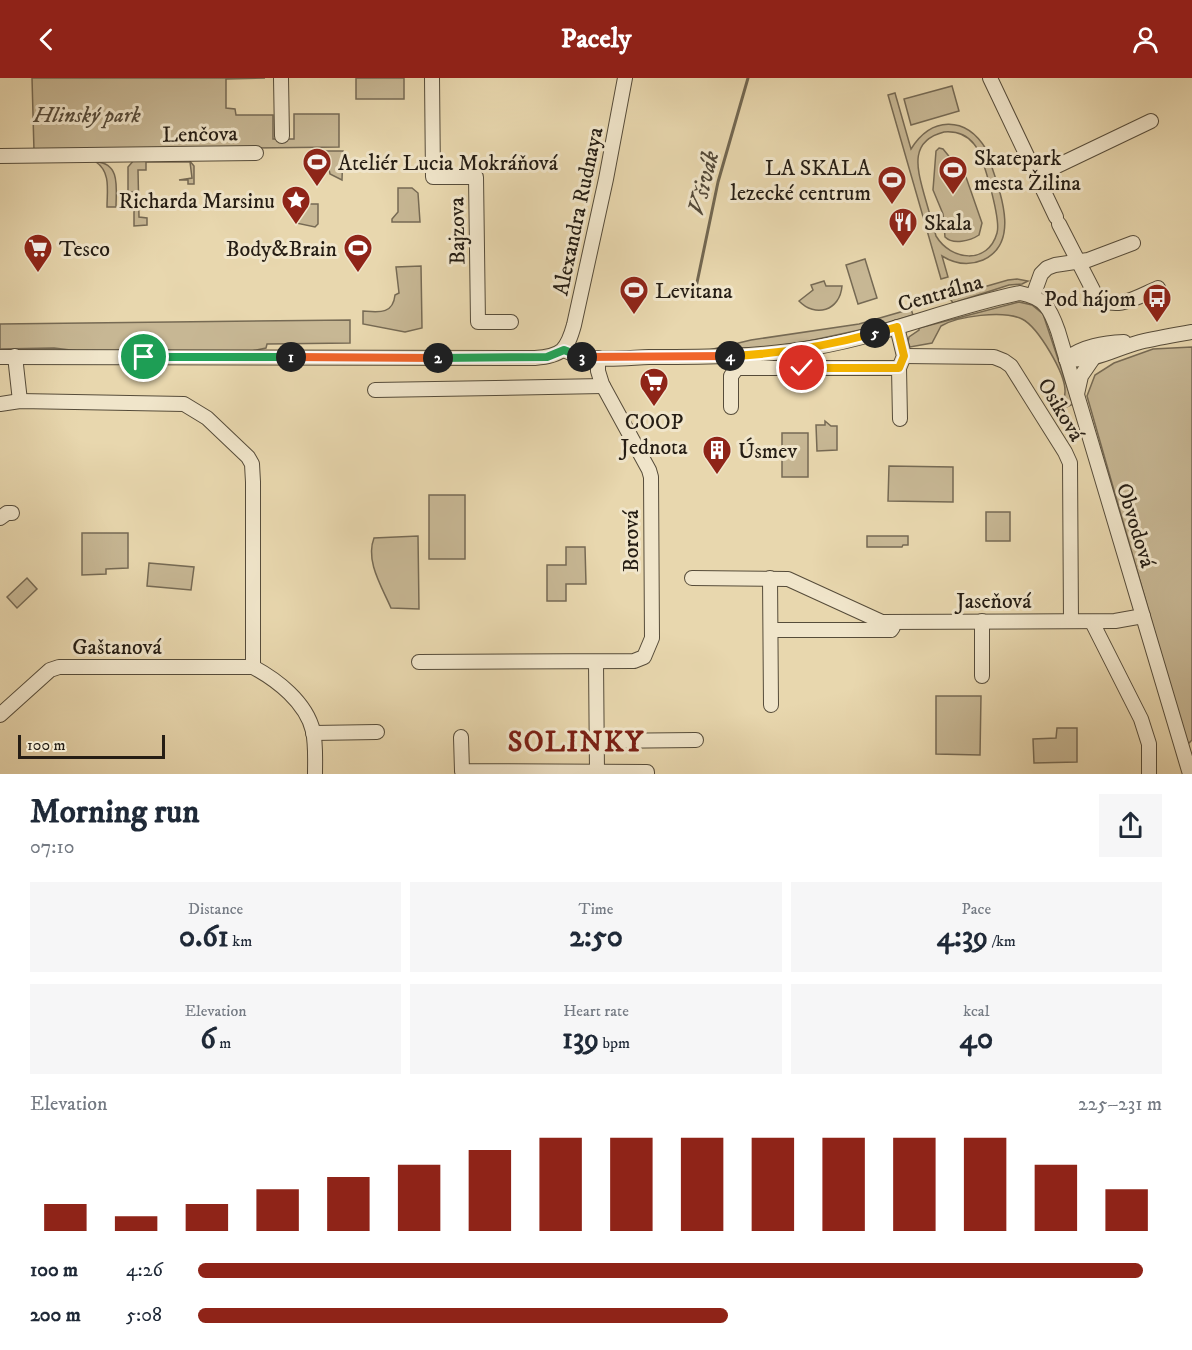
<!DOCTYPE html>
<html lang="en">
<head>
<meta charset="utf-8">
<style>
  body { margin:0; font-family:"IM FELL DW Pica",serif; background:#f6f6f7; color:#1f2937; height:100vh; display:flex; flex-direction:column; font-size:22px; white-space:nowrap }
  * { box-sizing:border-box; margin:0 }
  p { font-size:20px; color:#747a83 }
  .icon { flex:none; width:33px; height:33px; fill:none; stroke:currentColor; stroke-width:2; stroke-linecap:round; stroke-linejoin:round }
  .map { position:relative; height:696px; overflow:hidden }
  .drawer { display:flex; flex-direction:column; background:#fff; flex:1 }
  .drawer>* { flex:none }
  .scale { position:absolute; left:18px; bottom:15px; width:147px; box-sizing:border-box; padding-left:6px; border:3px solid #251d14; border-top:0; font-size:16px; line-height:21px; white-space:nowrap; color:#251d14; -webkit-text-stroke:4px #f0e5ca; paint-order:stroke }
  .pin { position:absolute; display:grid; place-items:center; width:51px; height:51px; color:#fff; margin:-26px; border:3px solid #fff; border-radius:50%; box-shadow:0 2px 6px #0007 }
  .km { position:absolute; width:30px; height:30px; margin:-15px; border-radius:50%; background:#222; color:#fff; font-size:16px; line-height:30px; text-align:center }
  .round { display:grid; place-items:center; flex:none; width:63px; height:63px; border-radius:0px; background:#f6f6f7 }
  .head { display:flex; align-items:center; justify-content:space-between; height:102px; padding:0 30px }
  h1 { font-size:33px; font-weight:700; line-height:45px }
  .stats { display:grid; grid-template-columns:repeat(3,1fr); gap:9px; height:102px; padding:6px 30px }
  .stats div { display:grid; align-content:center; border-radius:0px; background:#f6f6f7; text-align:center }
  .stats b { font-size:30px; font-weight:700 }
  .stats small { font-size:16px; font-weight:400 }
  .stats p { font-size:16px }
  .chart { height:168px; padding:12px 30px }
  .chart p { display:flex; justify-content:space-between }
  .chart svg { width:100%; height:108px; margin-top:6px; stroke:#8f2418; stroke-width:6 }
  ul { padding:0 30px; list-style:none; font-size:20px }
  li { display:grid; grid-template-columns:96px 72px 1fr; align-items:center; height:45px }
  li i { height:15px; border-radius:8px; background:#8f2418 }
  header { display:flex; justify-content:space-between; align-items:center; height:78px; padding:0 30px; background:#8f2418; color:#fff; font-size:27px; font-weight:700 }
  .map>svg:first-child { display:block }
  .green { fill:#c7b794; stroke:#766a54; stroke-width:1.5; fill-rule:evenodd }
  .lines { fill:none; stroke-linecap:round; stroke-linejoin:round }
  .stream { stroke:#726751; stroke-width:3 }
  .minor-casing { stroke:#564c3a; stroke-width:16 }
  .minor { stroke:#f0e5ca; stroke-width:14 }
  .split-1-casing { stroke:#fff; stroke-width:12 }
  .split-2-casing { stroke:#fff; stroke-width:12 }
  .split-3-casing { stroke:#fff; stroke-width:12 }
  .split-4-casing { stroke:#fff; stroke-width:12 }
  .split-5-casing { stroke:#fff; stroke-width:12 }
  .split-6-casing { stroke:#fff; stroke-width:12 }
  .split-1 { stroke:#22a559; stroke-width:8 }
  .split-2 { stroke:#f0652b; stroke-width:8 }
  .split-3 { stroke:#22a559; stroke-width:8 }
  .split-4 { stroke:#f0652b; stroke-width:8 }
  .split-5 { stroke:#f5b400; stroke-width:8 }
  .split-6 { stroke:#f5b400; stroke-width:8 }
  .labels { text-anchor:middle; stroke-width:6; stroke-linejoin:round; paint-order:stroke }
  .park-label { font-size:22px; font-style:italic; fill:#564b3a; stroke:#f0e5ca }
  .street-label { font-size:22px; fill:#251d14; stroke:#f0e5ca }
  .poi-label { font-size:22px; fill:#251d14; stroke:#f0e5ca; text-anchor:start }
  .water-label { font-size:24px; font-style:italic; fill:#524838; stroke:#f0e5ca }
  .district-label { font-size:28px; font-weight:bold; letter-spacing:1.5px; fill:#7a1f14; stroke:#f0e5ca }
</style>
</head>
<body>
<header><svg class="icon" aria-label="back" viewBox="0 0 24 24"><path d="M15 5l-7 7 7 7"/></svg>Pacely<svg class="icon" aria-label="person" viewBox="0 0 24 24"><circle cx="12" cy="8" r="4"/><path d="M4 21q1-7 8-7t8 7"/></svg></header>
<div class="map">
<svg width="1192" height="696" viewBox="0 0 1192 696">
  <rect width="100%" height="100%" fill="#e8d7ae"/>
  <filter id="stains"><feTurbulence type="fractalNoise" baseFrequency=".00333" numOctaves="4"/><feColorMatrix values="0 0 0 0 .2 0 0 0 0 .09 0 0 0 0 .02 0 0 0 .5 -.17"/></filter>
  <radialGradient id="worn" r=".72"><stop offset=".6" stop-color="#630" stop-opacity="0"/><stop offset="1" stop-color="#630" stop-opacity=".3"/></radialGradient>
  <g class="green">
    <path d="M32 0H265L226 1V30L235 31 236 37H273V61H294V36H339V69L34 73Z"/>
    <rect x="356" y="0" width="48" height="21"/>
    <path d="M952 8 959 33 911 47 904 21Z"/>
    <path d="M895 15 911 71C931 39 965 37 986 71 995 103 1025 163 983 182 969 188 955 186 942 178L948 199 941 201 888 17ZM944 54C956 53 966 56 974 66 983 76 1001 142 997 155 988 187 951 183 936 158 932 144 928 130 924 116 917 90 909 63 944 54Z"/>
    <path d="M939 70 943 71 966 99 982 145 979 157C970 163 953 167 945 159L943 136 933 112 936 73Z"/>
    <path d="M325 73H343L342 102 330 96Z"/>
    <path d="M134 82H189L194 88V106H188V102H179L192 100 190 84H146V92H138L139 139 147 140V147L134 148V114H128V89Z"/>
    <path d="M96 84C121 85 116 111 116 129H107C107 113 111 94 96 84Z"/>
    <path d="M398 110H412L418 115 420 144H392V141L398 134Z"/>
    <path d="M296 126H318V146L315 149 296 145Z"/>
    <path d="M865 181 877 220 858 226 846 187Z"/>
    <path d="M421 188 422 250 405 254 363 246V233C378 234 393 237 395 217L399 215 396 189Z"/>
    <path d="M1017 201 1028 203 1022 206 1009 207 953 225 949 219 1008 202Z"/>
    <path d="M824 203 826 208H842C840 233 815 240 799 223L813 212 811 207Z"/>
    <path d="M1019 224 1032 227 1043 236 1073 326 1060 332C1062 326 1065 320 1065 314 1066 296 1038 249 1022 241 1003 232 958 238 941 248L932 265 910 269 908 264 909 259 919 252V250Z"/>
    <path d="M911 231 913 237 878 248 804 264 769 269 709 272 751 262 859 246Z"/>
    <path d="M350 242V265L267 266 266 270 242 275 87 274 54 270 0 271V246Z"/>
    <path d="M1192 269V662L1187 667 1087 318 1095 297 1114 285 1153 271Z"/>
    <path d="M825 343 831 348H837V372L817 373 816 347H825Z"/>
    <rect x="782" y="355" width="26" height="44"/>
    <path d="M889 388 953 389V424L888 423Z"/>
    <rect x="429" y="417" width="36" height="64"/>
    <rect x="986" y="434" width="24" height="29"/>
    <path d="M82 455H128V490L106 491V496L82 497Z"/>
    <path d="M418 458 419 531 391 530C382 509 365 483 374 460Z"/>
    <path d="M867 458H908V467H903L902 469H867Z"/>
    <path d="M566 469H585L586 506H566V523H547V487H566Z"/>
    <path d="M149 485 194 489 191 512 147 508Z"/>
    <path d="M27 500 37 511 17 530 7 519Z"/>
    <path d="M936 618H981L980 677 936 676Z"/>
    <path d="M1057 650H1077V684L1034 685 1033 661 1056 660Z"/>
  </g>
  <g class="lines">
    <path class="stream" d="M694 219 718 104 748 0"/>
    <g class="minor-casing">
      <g id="minor">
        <path d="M281 0 282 58"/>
        <path d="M432 0 433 99H476L478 244H511"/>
        <path d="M990 0 1056 139"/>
        <path d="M0 78 256 75"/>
        <path d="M1036 98 1151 43"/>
        <path d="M1059 146 1096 218C1116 234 1137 219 1158 210"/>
        <path d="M1033 218 1041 196 1047 190 1055 187 1088 182 1133 165"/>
        <path d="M897 249 904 278 899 290 900 341"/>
        <path d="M564 272C588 285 622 280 649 279 705 279 761 279 817 269 886 257 951 229 1020 215 1045 220 1050 230 1058 253L1190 696"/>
        <path d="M15 278 20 323"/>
        <path d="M904 278 994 279 1004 283 1011 288 1065 374 1070 385 1071 543"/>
        <path d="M0 279 535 280C562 278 567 272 574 247L606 101 625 0"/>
        <path d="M1066 281C1097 284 1113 271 1140 264 1157 260 1175 257 1192 254"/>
        <path d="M1066 281C1083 268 1104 265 1124 264"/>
        <path d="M375 312 603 308"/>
        <path d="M1077 316 1081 298 1094 279"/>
        <path d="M0 326 20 323 184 326 207 340 248 379 252 386 253 404V589"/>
        <path d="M731 329V298L737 290H899"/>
        <path d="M0 440 7 435H12"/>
        <path d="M692 500 788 501 882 544 1115 543 1143 538"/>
        <path d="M770 500 771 627"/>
        <path d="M982 543V598"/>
        <path d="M1092 544 1141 641 1149 666V696"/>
        <path d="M771 552H891L893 549"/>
        <path d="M419 584 634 583 644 579 652 560 651 399 649 392 602 306 598 293V280"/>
        <path d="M596 584 597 694"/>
        <path d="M0 637 50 592 59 589H253C277 602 306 624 313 653 316 667 315 682 315 696"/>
        <path d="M313 655 377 654"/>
        <path d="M461 659 462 693 647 694V696"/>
        <path d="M597 663 696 662"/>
      </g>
    </g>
    <use href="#minor" class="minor"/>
  </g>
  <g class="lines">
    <g class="split-1-casing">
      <path id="split-1" d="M144 279H291"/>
    </g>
    <g class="split-2-casing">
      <path id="split-2" d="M291 279 438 280"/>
    </g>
    <g class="split-3-casing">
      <path id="split-3" d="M438 280 547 279 564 272 582 279"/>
    </g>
    <g class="split-4-casing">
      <path id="split-4" d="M582 279 730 278"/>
    </g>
    <g class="split-5-casing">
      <path id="split-5" d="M730 278C779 276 827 268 875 255"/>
    </g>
    <g class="split-6-casing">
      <path id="split-6" d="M802 290H899L904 278 897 249 875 255"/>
    </g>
    <use href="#split-1" class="split-1"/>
    <use href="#split-2" class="split-2"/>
    <use href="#split-3" class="split-3"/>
    <use href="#split-4" class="split-4"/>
    <use href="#split-5" class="split-5"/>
    <use href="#split-6" class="split-6"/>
  </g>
  <defs>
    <g id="stadium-pin" transform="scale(1.5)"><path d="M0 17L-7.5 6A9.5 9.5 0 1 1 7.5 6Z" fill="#8f2418" stroke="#f0e5ca"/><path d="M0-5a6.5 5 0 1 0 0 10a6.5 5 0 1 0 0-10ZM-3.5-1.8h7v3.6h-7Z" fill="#fff"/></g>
    <g id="sight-pin" transform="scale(1.5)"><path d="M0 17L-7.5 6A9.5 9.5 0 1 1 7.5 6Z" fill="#8f2418" stroke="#f0e5ca"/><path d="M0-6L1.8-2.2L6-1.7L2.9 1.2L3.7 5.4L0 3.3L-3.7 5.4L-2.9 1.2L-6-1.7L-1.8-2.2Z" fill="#fff"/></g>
    <g id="restaurant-pin" transform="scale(1.5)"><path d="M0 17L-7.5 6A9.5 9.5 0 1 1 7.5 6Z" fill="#8f2418" stroke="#f0e5ca"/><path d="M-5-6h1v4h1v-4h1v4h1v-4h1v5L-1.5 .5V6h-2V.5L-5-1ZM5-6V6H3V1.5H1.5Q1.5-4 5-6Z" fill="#fff"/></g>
    <g id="supermarket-pin" transform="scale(1.5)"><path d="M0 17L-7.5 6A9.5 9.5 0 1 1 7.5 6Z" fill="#8f2418" stroke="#f0e5ca"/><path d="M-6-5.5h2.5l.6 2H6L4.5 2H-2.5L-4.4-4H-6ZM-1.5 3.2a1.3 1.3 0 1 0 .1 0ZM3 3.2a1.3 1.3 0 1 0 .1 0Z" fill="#fff"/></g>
    <g id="bus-pin" transform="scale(1.5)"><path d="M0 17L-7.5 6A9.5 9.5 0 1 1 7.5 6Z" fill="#8f2418" stroke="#f0e5ca"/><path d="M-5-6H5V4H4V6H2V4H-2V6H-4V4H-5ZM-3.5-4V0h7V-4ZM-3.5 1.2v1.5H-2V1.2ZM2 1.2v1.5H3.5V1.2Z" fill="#fff"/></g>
    <g id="building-pin" transform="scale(1.5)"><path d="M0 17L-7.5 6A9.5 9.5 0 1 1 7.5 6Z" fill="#8f2418" stroke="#f0e5ca"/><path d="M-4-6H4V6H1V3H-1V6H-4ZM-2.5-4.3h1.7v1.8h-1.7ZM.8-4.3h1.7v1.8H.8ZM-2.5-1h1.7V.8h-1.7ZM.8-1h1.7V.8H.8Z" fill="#fff"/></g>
  </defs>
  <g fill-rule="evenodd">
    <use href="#stadium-pin" x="317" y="84"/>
    <use href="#stadium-pin" x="953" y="92"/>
    <use href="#stadium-pin" x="892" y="102"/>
    <use href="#sight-pin" x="296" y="122"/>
    <use href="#restaurant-pin" x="903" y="144"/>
    <use href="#supermarket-pin" x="38" y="170"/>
    <use href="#stadium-pin" x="358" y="170"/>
    <use href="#stadium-pin" x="634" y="212"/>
    <use href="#bus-pin" x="1157" y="220"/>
    <use href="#supermarket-pin" x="654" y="304"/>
    <use href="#building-pin" x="717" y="372"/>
  </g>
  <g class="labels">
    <g class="park-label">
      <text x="87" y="44">Hlinský park</text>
    </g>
    <g class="street-label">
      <text transform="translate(200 55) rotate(-1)" y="8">Lenčova</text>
      <text transform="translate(577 133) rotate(-78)" y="8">Alexandra Rudnaya</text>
      <text transform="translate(456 153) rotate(-91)" y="8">Bajzova</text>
      <text transform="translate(940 214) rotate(-16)" y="8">Centrálna</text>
      <text transform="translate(1062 331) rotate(59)" y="8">Osiková</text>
      <text transform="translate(1137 447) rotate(73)" y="8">Obvodová</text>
      <text transform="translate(630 463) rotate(-90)" y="8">Borová</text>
      <text x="994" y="530">Jaseňová</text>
      <text x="117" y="576">Gaštanová</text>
    </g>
    <g class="poi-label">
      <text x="974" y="87">Skatepark<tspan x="974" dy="25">mesta Žilina</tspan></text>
      <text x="338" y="92">Ateliér Lucia Mokráňová</text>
      <text x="871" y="97" text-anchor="end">LA SKALA<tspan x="871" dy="25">lezecké centrum</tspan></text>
      <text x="275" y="130" text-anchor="end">Richarda Marsinu</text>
      <text x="924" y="152">Skala</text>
      <text x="59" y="178">Tesco</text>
      <text x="337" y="178" text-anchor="end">Body&amp;Brain</text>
      <text x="655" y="220">Levitana</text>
      <text x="1136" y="228" text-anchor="end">Pod hájom</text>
      <text x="654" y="351" text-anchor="middle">COOP<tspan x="654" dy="25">Jednota</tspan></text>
      <text x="738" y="380">Úsmev</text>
    </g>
    <g class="water-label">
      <text transform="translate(703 105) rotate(-76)" y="8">Všivák</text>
    </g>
    <g class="district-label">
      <text x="576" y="673">SOLINKY</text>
    </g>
  </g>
  <rect width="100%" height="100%" filter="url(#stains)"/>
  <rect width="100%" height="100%" fill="url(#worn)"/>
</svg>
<div class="scale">100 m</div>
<div class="pin" style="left:144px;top:279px;background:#1e9e55"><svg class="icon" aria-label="arrive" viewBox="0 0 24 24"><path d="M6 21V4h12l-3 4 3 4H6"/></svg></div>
<div class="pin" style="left:802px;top:290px;background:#d93025"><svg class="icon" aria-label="check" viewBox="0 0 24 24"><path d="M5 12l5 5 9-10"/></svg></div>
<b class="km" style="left:291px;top:279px">1</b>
<b class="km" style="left:438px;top:280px">2</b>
<b class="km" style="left:582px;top:279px">3</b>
<b class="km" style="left:730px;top:278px">4</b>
<b class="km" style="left:875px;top:255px">5</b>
</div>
<section class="drawer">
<div class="head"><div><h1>Morning run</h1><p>07:10</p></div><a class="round"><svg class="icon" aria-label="share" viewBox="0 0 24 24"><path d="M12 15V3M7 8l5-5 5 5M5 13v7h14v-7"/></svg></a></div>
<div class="stats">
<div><p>Distance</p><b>0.61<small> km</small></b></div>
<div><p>Time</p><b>2:50</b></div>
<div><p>Pace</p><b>4:39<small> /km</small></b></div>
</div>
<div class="stats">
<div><p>Elevation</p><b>6<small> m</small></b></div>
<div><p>Heart rate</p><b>139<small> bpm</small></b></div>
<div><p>kcal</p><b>40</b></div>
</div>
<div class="chart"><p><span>Elevation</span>225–231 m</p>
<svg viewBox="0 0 160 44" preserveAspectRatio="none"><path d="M5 44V33M15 44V38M25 44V33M35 44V27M45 44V22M55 44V17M65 44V11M75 44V6M85 44V6M95 44V6M105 44V6M115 44V6M125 44V6M135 44V6M145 44V17M155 44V27"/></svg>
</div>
<ul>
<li><b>100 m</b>4:26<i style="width:98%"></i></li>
<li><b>200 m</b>5:08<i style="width:55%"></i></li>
</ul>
</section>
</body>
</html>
